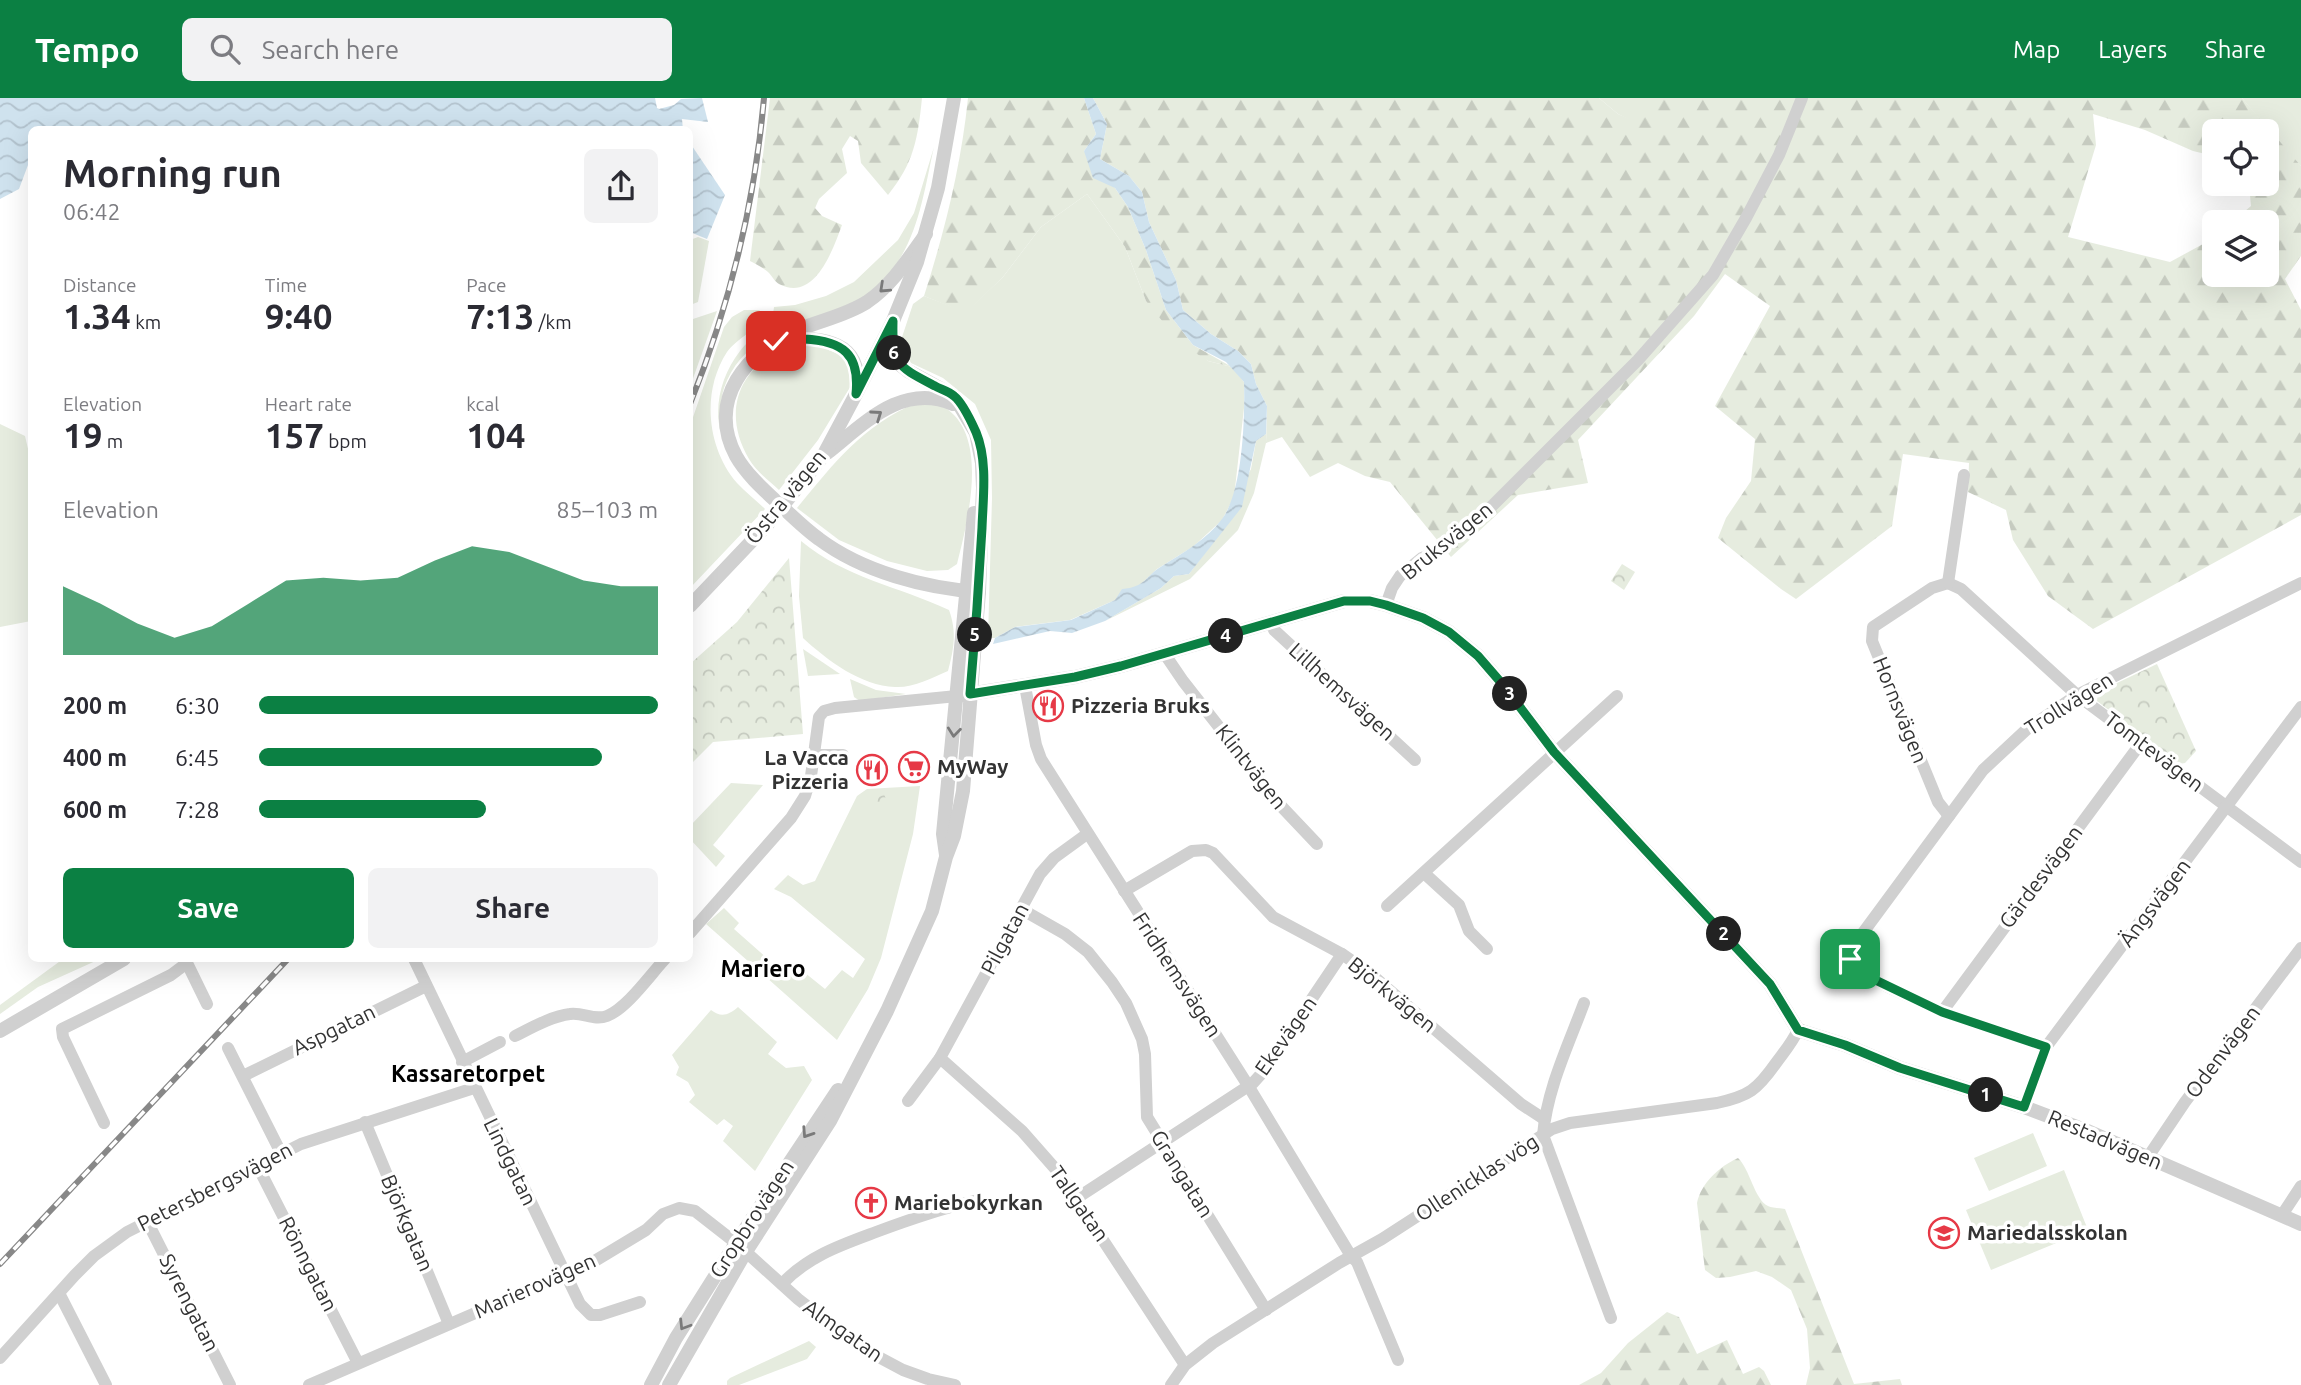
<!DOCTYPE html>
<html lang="en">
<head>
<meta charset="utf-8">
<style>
  body { margin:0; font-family:Ubuntu,sans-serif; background:#f2f2f3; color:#2b2b33; height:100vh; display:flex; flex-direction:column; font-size:26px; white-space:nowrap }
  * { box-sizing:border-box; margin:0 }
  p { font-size:23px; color:#7c7c81 }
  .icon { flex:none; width:38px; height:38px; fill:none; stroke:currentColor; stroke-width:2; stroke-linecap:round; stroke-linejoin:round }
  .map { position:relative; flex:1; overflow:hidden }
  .side { position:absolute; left:28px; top:28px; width:665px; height:836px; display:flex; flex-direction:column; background:#fff; border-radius:10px; box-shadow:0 7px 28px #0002 }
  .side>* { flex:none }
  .tools { position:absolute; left:2202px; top:21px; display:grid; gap:14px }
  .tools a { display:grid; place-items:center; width:77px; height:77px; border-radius:10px; background:#fff; box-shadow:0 7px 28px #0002; font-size:35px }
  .pin { position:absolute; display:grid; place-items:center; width:60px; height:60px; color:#fff; margin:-30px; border-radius:14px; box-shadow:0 4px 10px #0006 }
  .km { position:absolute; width:35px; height:35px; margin:-18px; border-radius:50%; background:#222; color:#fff; font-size:19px; line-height:35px; text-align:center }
  .round { display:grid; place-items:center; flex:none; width:74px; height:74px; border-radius:10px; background:#f2f2f3 }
  .summary { display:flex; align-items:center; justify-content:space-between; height:119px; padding:0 35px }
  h1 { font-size:38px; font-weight:700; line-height:52px }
  .stats { display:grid; grid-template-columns:repeat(3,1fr); gap:10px; height:119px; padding:7px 35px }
  .stats div { display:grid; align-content:center }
  .stats b { font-size:35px; font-weight:700 }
  .stats small { font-size:19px; font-weight:400 }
  .stats p { font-size:19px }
  .chart { height:196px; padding:14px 35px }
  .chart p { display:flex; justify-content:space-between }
  .chart svg { width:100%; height:126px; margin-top:7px; fill:#0b8043; opacity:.7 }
  .button { display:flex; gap:14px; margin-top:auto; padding:14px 35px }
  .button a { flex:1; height:80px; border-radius:10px; background:#0b8043; color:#fff; font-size:28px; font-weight:700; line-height:80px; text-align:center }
  .button a+a { background:#f2f2f3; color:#2b2b33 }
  ul { padding:0 35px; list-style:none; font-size:23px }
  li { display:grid; grid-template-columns:112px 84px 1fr; align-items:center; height:52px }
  li i { height:18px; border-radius:9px; background:#0b8043 }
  header { display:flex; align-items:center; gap:42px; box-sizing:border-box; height:98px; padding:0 35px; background:#0b8043; color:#fff }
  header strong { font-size:33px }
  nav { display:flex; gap:38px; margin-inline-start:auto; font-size:24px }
  .search { width:490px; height:63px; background:#f2f2f3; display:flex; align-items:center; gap:18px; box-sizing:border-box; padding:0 24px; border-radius:10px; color:#7c7c81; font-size:26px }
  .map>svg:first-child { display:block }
  .grass { fill:#e6ecdf }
  .forest { fill:url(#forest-firs); fill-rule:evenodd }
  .park { fill:url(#park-crowns) }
  .water { fill:url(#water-waves) }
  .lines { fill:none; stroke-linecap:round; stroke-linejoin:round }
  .minor { stroke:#d0d0d0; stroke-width:12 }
  .tertiary { stroke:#d0d0d0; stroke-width:14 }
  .rail-casing { stroke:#888; stroke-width:6 }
  .rail { stroke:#fff; stroke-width:3.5; stroke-dasharray:10; stroke-linecap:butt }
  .oneway { stroke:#7a7a7a }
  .route-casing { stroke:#fff; stroke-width:14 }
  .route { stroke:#0b8043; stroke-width:9 }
  .labels { text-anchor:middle; stroke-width:7; stroke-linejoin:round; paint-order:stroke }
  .street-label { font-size:21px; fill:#333; stroke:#fff }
  .poi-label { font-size:21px; font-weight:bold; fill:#333; stroke:#fff; text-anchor:start }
  .neighbourhood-label { font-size:23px; font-weight:bold; fill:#000; stroke:#fff }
</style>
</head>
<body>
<header>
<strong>Tempo</strong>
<div class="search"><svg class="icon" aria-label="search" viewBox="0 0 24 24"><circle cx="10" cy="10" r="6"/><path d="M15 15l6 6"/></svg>Search here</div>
<nav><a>Map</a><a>Layers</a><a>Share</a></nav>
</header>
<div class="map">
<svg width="2301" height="1287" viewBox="0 0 2301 1287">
  <defs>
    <pattern id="forest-firs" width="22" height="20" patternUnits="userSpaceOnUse" patternTransform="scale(1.75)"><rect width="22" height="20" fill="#e6ecdf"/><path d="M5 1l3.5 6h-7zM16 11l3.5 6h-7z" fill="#c6cbc0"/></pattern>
    <pattern id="park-crowns" width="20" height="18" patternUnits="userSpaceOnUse" patternTransform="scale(1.75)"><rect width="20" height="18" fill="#e6ecdf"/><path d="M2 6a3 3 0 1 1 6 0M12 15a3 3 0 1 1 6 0" fill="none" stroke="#c6cbc0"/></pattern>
    <pattern id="water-waves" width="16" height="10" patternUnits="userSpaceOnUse" patternTransform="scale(1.75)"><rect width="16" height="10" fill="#cfe2ee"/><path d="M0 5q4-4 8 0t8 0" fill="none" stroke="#b2c2cd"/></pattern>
  </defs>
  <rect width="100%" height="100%" fill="#fff"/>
  <g class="grass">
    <path d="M1599 0H1665V1L1632 23 1618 16Z"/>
    <path d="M2242 0H2301V68L2292 60Z"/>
    <path d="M934 49C924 93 919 138 890 175 886 180 882 187 877 191 826 227 748 222 724 290 720 302 721 319 720 332 714 304 723 275 740 253 750 239 773 227 774 209L795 207 826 198 854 184 898 142 914 115Z"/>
    <path d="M1087 96 1125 149 1146 203 1208 263 1232 269 1244 284V310L1234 399 1222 422 1194 448 1157 471 1137 490 1115 502 1070 522 1015 529 995 540H988L992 400 991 342 975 306 943 280 911 265 900 245 913 206 924 198 966 214 1003 179 1041 129Z"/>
    <path d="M698 139 709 143 698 204 690 207V142Z"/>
    <path d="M744 212H759L764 216C758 232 737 240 727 254 701 294 707 350 737 385 745 394 756 402 765 411L690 490V328L724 229 732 219Z"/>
    <path d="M717 213 690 289V222Z"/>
    <path d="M806 247 824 250 843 258 852 269V286L818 342 779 392C769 383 756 373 749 361 717 307 746 255 806 247Z"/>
    <path d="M918 304C926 305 937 304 944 309 990 337 968 422 957 466L948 472 927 473 887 463 839 442 797 410C835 364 862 328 918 304Z"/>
    <path d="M0 326 25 338 32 368 31 523 0 529Z"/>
    <path d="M1266 336V345L1254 395 1238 432 1190 481 1105 523 1161 490 1174 478 1189 476 1214 443 1251 371 1256 343Z"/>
    <path d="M801 443C845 480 898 488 949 512 957 534 954 551 948 573 932 580 913 590 895 589 861 588 827 562 803 540L799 498Z"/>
    <path d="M803 551 840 576 808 578Z"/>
    <path d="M850 581 876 592 906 596 860 603 854 599Z"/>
    <path d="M731 685 763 687 713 747 725 758 716 769 690 741V728Z"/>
    <path d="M920 688 913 736 881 860 868 891 837 942 706 826 724 810 739 825 734 831 784 875 794 866 825 891 842 872 853 880 865 861 791 799 774 791 788 777 803 787 815 783 857 698 867 691Z"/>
    <path d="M63 861H100L38 889 0 916V907Z"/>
    <path d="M738 909 777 944 768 956 786 970 804 968 812 982 755 1073 723 1043 733 1028 724 1021 717 1027 689 1004 695 997 688 984 676 977 679 969 672 957 711 912C721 920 729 917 738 909Z"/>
    <path d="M2033 1035 2047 1068 1989 1093 1974 1060Z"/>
    <path d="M2064 1072 2088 1132 1991 1172 1966 1112Z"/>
    <path d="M809 1243 816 1249 807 1261 739 1287H727V1283L730 1280Z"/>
  </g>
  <g class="forest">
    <path d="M770 0H922C918 40 914 65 888 97L861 65 858 43 850 38 842 51 847 75 819 101 815 110 822 118 842 127C833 151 815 205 779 186 775 184 772 178 768 174 763 170 756 166 750 163Z"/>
    <path d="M968 0H1084L1096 36 1084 53 1115 90 1128 109 1146 152 1166 212 1193 247 1232 269 1208 263 1180 245 1146 203 1125 149 1087 96 1041 129 1003 179 966 215 924 198C945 132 961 68 968 0Z"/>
    <path d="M1093 0H1599L1618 16 1632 22 1665 0H2242L2301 68V158L2285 181 2301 212V417L2093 531 2048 498 2013 442 2006 412 1968 394 1969 365 1903 356 1892 428 1796 501 1781 491 1718 440 1726 420 1751 383 1755 341 1715 308 1770 208 1725 176 1694 218 1578 342 1588 385 1518 397 1451 459 1390 384 1365 378 1338 365 1310 379 1282 339 1266 345 1267 308 1256 286 1251 266 1238 253 1211 236 1183 212 1176 182 1149 124 1142 94 1129 78 1100 61 1107 26ZM2093 16 2145 32 2193 53 2214 58V33H2266V86H2249L2251 108 2232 124H2266V177H2214V140L2170 164 2068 139 2096 47Z"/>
    <path d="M1738 1060C1750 1071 1754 1101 1768 1108 1772 1110 1780 1110 1785 1111L1854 1286 1900 1281 1902 1287H1806L1810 1270 1807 1231 1791 1192 1772 1179 1756 1173 1730 1179 1716 1180 1705 1172 1697 1105C1701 1085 1720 1068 1738 1060Z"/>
    <path d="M1667 1214 1679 1219 1697 1256 1727 1242 1743 1276 1759 1269 1764 1273 1771 1287H1579L1601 1275 1628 1245Z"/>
  </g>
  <g class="park">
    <path d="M789 460 803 636 713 644 690 667V566L737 524Z"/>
    <path d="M1622 466 1635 474 1624 492 1611 483Z"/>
    <path d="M2157 566 2196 653 2185 665 2179 666 2097 603 2098 594Z"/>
    <path d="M883 693 887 704 871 710 857 711C861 695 868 695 883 693Z"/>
  </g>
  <g class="water">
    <path d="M0 0H655L657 10 659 11 674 7 681 1 702 0 708 24 682 21 683 32H87L83 29 76 31 32 32 31 59 19 91 0 101Z"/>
    <path d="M1084 0H1093L1107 26 1100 61 1129 78 1142 94 1149 124 1176 182 1183 212 1211 236 1238 253 1251 266 1256 286 1267 308 1266 336 1256 343 1242 409 1189 476 1174 478 1161 490 1105 523 1072 535 1050 533 993 546 995 540 1015 529 1071 522 1115 502 1122 491C1146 489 1144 479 1162 468 1183 455 1207 441 1222 421 1243 393 1245 319 1244 284L1226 264 1193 247 1166 212 1146 152 1128 109 1115 90 1093 80 1084 53 1096 36Z"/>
    <path d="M690 45 725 97 707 141 690 134Z"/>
  </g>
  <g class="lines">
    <g class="minor">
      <path d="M1948 485 1961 491 2077 597 2301 764"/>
      <path d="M1948 485 1932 490 1873 529 1872 543 1938 704 1949 718"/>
      <path d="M1948 485 1964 377"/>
      <path d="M1386 507 1392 490 1400 478 1422 460 1440 452 1482 418 1638 262 1713 177 1746 120 1779 57 1802 0"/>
      <path d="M1271 524 1274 532 1415 662"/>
      <path d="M1164 555 1183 583 1281 708 1317 746"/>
      <path d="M1025 588 1036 647 1041 661 1249 989 1351 1158 1357 1164 1398 1262"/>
      <path d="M816 657H843"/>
      <path d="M1087 736 1054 760 1040 776 940 960 1022 1033 1059 1075 1185 1267"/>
      <path d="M1424 775 1459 807 1469 833 1487 851"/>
      <path d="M1124 793 1192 753 1206 752 1213 755 1273 819 1342 856 1372 877 1521 1006 1544 1021"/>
      <path d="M1387 808 1617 598"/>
      <path d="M1021 811 1065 836 1088 854 1112 884 1126 905 1142 941 1145 956 1147 1019 1266 1212"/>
      <path d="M690 835 791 720 805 698 811 678 819 619 824 613 835 610 957 598"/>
      <path d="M185 861 207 906"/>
      <path d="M414 861 580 1206 591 1217H600L640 1204"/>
      <path d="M1584 905C1568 948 1547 991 1543 1037L1611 1220"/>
      <path d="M1942 914 2141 645"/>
      <path d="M515 938C531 930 552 918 570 916 583 914 594 923 607 918 627 910 650 877 665 861"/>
      <path d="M2046 949 1942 914 1888 889 1854 870 1849 858 1851 851 1983 672 2026 632 2077 597 2301 485"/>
      <path d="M228 950 281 1055"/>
      <path d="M462 964 500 944"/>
      <path d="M243 978 426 888"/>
      <path d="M908 1003 940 960"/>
      <path d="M2024 1009 2046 949 2301 609"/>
      <path d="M365 1024 449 1226"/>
      <path d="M104 1025 63 939 62 931 171 877 187 865"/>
      <path d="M2148 1059 2185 1004 2301 850"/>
      <path d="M257 1067 358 1265"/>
      <path d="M1077 1100 1253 985 1262 975 1342 856"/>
      <path d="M2282 1117 2301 1088"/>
      <path d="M147 1123 230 1287"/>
      <path d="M782 1186C808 1158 841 1147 876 1134 908 1122 940 1111 974 1103"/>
      <path d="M59 1195 106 1287"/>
      <path d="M0 1260 75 1177 94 1158 127 1134 301 1046 474 990"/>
      <path d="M309 1287 593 1164 646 1132 663 1116 679 1110 695 1113 736 1145 798 1201 858 1248 903 1272 928 1281 955 1287"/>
      <path d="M1171 1287 1185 1267 1213 1245 1339 1165 1382 1141 1552 1031 1570 1025 1717 1005C1749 998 1757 992 1776 965 1784 954 1792 945 1798 932"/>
    </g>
    <g class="tertiary">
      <path d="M926 136C908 161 892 187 867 204 845 218 821 222 798 232 747 253 706 302 736 358 746 376 764 392 779 406 792 418 805 431 819 441 863 474 925 490 979 494"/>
      <path d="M784 240C822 241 862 241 857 291"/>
      <path d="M827 355C864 326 902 284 953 306"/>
      <path d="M690 508 766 428 823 358 856 296 893 223 917 164 938 90 954 0"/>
      <path d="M957 598 1075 579 1121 568 1344 503H1370L1386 507 1423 520 1449 534 1478 558 1504 588 1554 654 1770 886 1798 932 1845 947 1900 970 2024 1009 2085 1032 2301 1126"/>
      <path d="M946 757 943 736 974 415"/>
      <path d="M0 933 124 861"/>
      <path d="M651 1287 676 1240 736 1145 838 992"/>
      <path d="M669 1287 745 1155 830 1023 887 913 932 813 946 759 954 738 963 693 979 494 983 390 982 365 976 335 954 298 908 273 899 266 893 250V223"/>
    </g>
    <g class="rail-casing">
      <g id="rail">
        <path d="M690 306C729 209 755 104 764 0"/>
        <path d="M0 1166 288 861"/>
      </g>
    </g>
    <use href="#rail" class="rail"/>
  </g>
  <defs><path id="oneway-chevron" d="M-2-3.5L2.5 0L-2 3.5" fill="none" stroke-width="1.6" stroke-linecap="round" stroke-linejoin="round" transform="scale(1.75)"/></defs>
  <g class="oneway">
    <use href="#oneway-chevron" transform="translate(884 190) rotate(137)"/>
    <use href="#oneway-chevron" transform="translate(877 317) rotate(-35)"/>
    <use href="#oneway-chevron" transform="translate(954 634) rotate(96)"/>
    <use href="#oneway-chevron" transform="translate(807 1035) rotate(123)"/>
    <use href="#oneway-chevron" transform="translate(684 1227) rotate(122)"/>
  </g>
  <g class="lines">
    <g class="route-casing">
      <path id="route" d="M776 243C785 239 794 240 804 241 843 243 860 256 856 296L893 223C892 267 897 268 935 288 940 291 949 293 954 298 963 305 971 323 976 334 988 363 983 400 982 430 979 486 975 541 970 596L1075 579 1121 568 1344 503H1370L1386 507 1423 520 1449 534 1478 558 1504 588 1554 654 1770 886 1798 932 1845 947 1900 970 2024 1009 2046 949 1942 914 1863 876 1854 870 1850 861"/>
    </g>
    <use href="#route" class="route"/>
  </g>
  <defs>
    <g id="restaurant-ring" transform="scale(1.575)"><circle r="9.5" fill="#fff" stroke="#e63946" stroke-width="1.5"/><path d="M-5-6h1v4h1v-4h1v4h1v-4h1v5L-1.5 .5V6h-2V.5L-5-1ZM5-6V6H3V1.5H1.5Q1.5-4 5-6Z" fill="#e63946"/></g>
    <g id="supermarket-ring" transform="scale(1.575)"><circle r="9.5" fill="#fff" stroke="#e63946" stroke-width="1.5"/><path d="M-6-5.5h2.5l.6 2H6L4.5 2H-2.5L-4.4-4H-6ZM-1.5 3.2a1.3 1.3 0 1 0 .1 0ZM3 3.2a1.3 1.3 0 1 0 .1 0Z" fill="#e63946"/></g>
    <g id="church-ring" transform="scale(1.575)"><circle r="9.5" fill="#fff" stroke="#e63946" stroke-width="1.5"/><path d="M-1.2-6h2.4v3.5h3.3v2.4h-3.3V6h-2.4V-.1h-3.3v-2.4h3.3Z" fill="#e63946"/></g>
    <g id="school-ring" transform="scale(1.575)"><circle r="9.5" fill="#fff" stroke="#e63946" stroke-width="1.5"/><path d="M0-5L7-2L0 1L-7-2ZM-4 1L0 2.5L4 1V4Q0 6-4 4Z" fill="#e63946"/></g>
  </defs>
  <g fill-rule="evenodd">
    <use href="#restaurant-ring" x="1048" y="608"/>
    <use href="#supermarket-ring" x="914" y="669"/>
    <use href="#restaurant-ring" x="872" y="672"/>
    <use href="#church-ring" x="871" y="1105"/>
    <use href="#school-ring" x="1944" y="1135"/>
  </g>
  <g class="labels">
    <g class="street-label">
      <text transform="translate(786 399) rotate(-51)" y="7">Östra vägen</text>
      <text transform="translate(1447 443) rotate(-39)" y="7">Bruksvägen</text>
      <text transform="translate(1342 594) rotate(42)" y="7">Lillhemsvägen</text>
      <text transform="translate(2069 606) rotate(-32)" y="7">Trollvägen</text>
      <text transform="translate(1900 612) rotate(68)" y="7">Hornsvägen</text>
      <text transform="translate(2154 654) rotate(37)" y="7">Tomtevägen</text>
      <text transform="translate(1251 669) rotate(52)" y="7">Klintvägen</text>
      <text transform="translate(2041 779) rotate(-53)" y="7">Gärdesvägen</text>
      <text transform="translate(2155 805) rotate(-53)" y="7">Ängsvägen</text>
      <text transform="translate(1005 841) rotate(-62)" y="7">Pilgatan</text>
      <text transform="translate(1177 877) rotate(57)" y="7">Fridhemsvägen</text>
      <text transform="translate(1392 897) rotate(39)" y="7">Björkvägen</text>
      <text transform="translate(334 932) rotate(-26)" y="7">Aspgatan</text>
      <text transform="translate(1286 938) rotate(-55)" y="7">Ekevägen</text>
      <text transform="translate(2223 954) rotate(-53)" y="7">Odenvägen</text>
      <text transform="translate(2105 1042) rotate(23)" y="7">Restadvägen</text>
      <text transform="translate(510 1064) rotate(64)" y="7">Lindgatan</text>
      <text transform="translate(1182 1076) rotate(58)" y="7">Grangatan</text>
      <text transform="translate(1477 1080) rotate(-33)" y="7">Ollenicklas vög</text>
      <text transform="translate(215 1089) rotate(-27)" y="7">Petersbergsvägen</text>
      <text transform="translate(1079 1106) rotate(55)" y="7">Tallgatan</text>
      <text transform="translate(752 1121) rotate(-57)" y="7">Gropbrovägen</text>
      <text transform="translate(407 1125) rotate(67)" y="7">Björkgatan</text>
      <text transform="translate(308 1166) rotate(63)" y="7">Rönngatan</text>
      <text transform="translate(535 1188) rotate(-24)" y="7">Marierovägen</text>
      <text transform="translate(189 1205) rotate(63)" y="7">Syrengatan</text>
      <text transform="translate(843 1233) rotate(35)" y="7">Almgatan</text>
    </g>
    <g class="poi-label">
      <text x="1071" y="615">Pizzeria Bruks</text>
      <text x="849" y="667" text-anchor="end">La Vacca<tspan x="849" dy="24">Pizzeria</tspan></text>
      <text x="937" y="676">MyWay</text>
      <text x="894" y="1112">Mariebokyrkan</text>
      <text x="1967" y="1142">Mariedalsskolan</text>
    </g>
    <g class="neighbourhood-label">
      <text x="763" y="879">Mariero</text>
      <text x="468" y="984">Kassaretorpet</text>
    </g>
  </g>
</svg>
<div class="tools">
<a><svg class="icon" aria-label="locate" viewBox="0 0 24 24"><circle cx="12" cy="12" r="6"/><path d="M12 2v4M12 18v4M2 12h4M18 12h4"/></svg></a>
<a><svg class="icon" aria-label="layers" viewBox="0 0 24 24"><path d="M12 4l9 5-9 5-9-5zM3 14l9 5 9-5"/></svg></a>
</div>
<div class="pin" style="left:1850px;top:861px;background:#1e9e55"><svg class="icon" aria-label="arrive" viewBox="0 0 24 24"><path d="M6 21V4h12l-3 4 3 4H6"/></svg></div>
<div class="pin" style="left:776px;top:243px;background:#d93025"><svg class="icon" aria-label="check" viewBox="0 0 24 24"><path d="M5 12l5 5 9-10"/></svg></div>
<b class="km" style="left:1986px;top:997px">1</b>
<b class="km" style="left:1724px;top:836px">2</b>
<b class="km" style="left:1510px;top:596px">3</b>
<b class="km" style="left:1226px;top:538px">4</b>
<b class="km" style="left:975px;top:537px">5</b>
<b class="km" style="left:894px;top:255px">6</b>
<section class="side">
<div class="summary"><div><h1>Morning run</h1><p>06:42</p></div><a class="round"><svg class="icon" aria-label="share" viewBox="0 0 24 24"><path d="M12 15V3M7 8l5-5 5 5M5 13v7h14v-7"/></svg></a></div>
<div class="stats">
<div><p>Distance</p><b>1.34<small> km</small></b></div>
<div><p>Time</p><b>9:40</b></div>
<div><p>Pace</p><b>7:13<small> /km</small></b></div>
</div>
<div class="stats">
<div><p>Elevation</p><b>19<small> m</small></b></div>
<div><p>Heart rate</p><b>157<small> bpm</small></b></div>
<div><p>kcal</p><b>104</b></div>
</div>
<div class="chart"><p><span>Elevation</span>85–103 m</p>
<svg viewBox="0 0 160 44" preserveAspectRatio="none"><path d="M0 44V20L10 26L20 33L30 38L40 34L50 26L60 18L70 17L80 18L90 17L100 11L110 6L120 8L130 13L140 18L150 20L160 20V44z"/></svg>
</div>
<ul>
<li><b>200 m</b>6:30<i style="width:100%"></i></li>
<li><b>400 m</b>6:45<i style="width:86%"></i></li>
<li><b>600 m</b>7:28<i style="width:57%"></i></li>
</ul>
<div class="button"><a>Save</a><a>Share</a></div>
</section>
</div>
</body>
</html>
